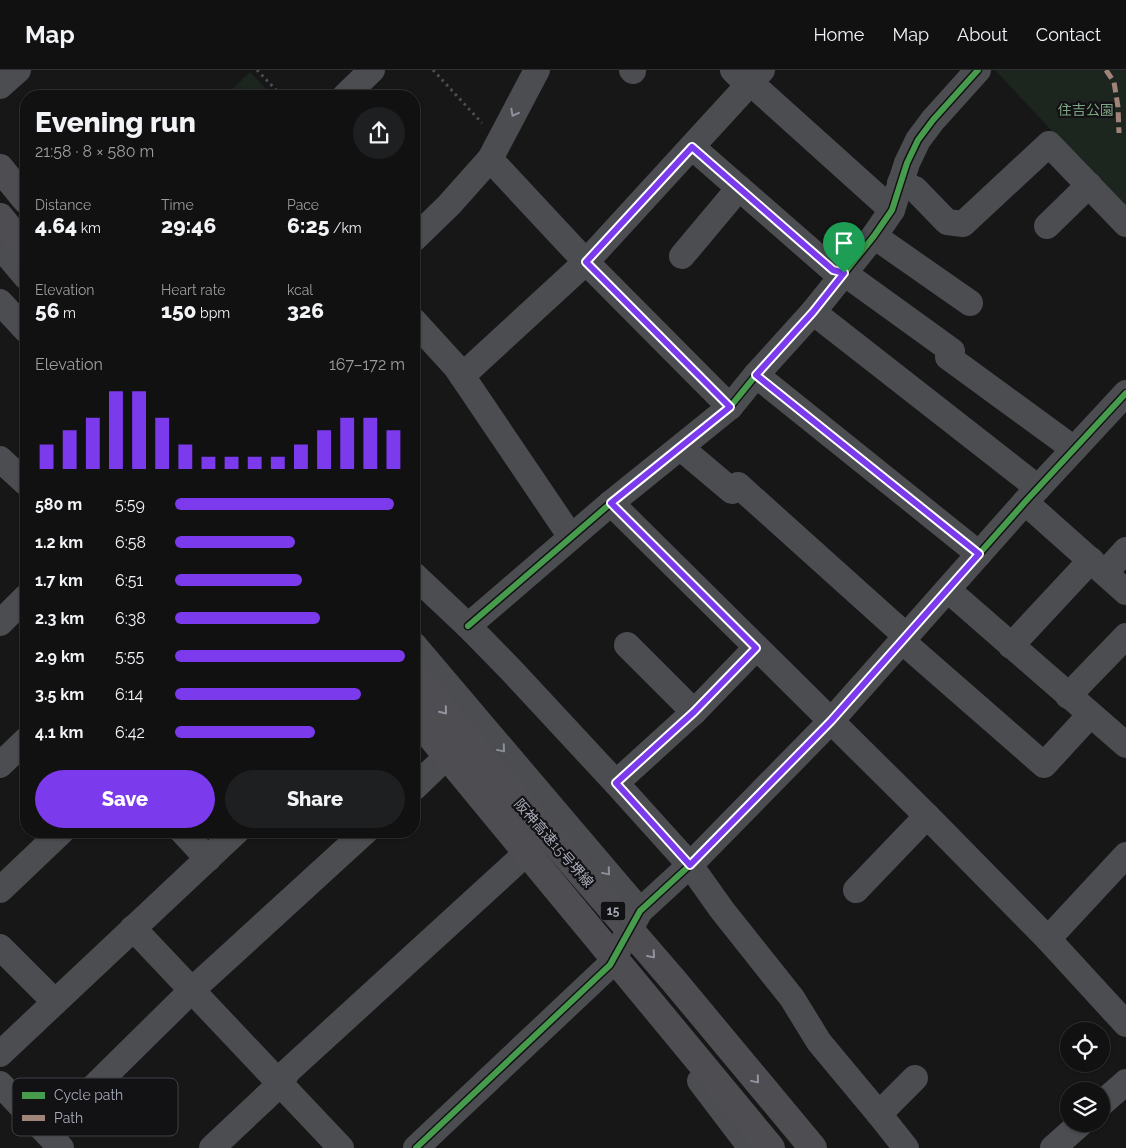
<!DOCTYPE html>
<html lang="en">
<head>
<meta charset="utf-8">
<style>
  body { margin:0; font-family:Raleway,"Noto Sans JP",sans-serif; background:#1e1f20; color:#f1f3f6; height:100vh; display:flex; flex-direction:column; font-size:19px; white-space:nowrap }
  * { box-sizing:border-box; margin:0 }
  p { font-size:16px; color:#9c9d9f }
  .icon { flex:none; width:28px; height:28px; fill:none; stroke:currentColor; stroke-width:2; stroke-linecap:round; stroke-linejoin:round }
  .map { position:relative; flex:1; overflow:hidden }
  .side { position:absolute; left:20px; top:20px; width:400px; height:748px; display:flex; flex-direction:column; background:#111112; border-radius:20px; box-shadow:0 1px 4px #0004,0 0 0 1px #303132 }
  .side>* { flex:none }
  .tools { position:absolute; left:1060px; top:952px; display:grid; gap:10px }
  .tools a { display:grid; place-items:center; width:50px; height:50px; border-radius:50%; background:#111112; box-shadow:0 1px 4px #0004,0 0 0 1px #303132; font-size:25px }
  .pin { position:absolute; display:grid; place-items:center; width:42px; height:42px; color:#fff; margin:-51px -21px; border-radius:50% 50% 50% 0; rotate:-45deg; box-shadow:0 0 5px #0007 }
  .pin .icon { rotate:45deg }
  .round { display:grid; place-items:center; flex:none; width:52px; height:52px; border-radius:26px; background:#1e1f20 }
  .summary { display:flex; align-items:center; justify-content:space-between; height:85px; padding:0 15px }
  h1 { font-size:28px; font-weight:800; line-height:38px }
  .metrics { display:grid; grid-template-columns:repeat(3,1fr); gap:8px; height:85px; padding:5px 15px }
  .metrics div { display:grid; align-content:center }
  .metrics b { font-size:21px; font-weight:800 }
  .metrics small { font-size:14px; font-weight:400 }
  .metrics p { font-size:14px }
  .chart { height:140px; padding:10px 15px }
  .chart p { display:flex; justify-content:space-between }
  .chart svg { width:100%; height:90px; margin-top:5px; stroke:#7c3aed; stroke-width:6 }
  .action { display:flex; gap:10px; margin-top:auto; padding:10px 15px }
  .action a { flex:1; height:58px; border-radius:30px; background:#7c3aed; color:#fff; font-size:20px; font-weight:800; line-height:58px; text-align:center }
  .action a+a { background:#1e1f20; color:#f1f3f6 }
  ul { padding:0 15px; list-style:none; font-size:16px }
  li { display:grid; grid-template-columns:80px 60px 1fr; align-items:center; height:38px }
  li i { height:12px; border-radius:6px; background:#7c3aed }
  header { display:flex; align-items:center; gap:30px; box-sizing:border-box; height:70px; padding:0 25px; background:#111112; border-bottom:1px solid #303132 }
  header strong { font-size:24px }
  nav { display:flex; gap:28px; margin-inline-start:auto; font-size:18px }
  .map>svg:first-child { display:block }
  .green { fill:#1d251f }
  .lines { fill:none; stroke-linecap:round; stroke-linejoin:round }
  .path { stroke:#4d4e52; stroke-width:3; stroke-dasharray:2.5 4; stroke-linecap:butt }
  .minor { stroke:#4b4d51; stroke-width:26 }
  .highway { stroke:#4e4e52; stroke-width:28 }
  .highway-bridge { stroke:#4e4e52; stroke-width:28 }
  .quiet { stroke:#a18479; stroke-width:5; stroke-dasharray:10 5; stroke-linecap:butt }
  .cycleway-casing { stroke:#121114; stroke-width:9 }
  .cycleway { stroke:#469c4c; stroke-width:6 }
  .oneway { stroke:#8c909a }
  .oneway2 { stroke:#92949f }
  .route-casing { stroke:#fff; stroke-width:10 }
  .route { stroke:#7c3aed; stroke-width:6 }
  .labels { text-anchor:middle; stroke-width:4.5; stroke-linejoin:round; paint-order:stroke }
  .shield { fill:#121114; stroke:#7b7e88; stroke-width:1 }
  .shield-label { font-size:12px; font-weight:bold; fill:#a8acb9 }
  .park-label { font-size:14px; fill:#7da583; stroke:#121114 }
  .street-label { font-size:14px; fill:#a8acb9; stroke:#121114 }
  .key { fill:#121114; stroke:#3f4046; stroke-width:1 }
  .key-label { font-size:14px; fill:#a8acb9 }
</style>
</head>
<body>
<header>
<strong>Map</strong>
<nav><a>Home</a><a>Map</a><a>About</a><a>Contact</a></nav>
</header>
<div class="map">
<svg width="1126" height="1078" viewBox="0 0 1126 1078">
  <rect width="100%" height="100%" fill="#171718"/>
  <g class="green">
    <path d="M995 0H1125L1126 1V140Z"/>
    <path d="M250 2 273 26H225Z"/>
  </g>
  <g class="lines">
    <g class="path">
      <path d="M257 0 282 26"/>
      <path d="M433 0 482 53"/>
    </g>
    <g class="minor">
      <path d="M632 0 633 1"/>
      <path d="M733 0 742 9 751 13 892 140"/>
      <path d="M0 16 18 0"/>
      <path d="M345 26 372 0"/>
      <path d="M692 77 833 200 844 203 952 281 948 287 1074 379"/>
      <path d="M490 89 586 192 730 337"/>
      <path d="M900 113 915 119 947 152 963 154 1049 74 1126 154"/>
      <path d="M1047 156 1089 115"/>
      <path d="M874 166 970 233"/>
      <path d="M414 169 449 135 490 89 537 0"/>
      <path d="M0 176 26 207"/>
      <path d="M682 186 739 118"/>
      <path d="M0 232 26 260"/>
      <path d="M813 242 1038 418"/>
      <path d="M414 251 456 297 571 467"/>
      <path d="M756 305 979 484"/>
      <path d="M462 306 586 192 762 0"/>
      <path d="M681 378 732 421 738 415 906 566"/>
      <path d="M0 389 26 413"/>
      <path d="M1025 432 1126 522"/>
      <path d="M611 433 927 746 1048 869 1126 954"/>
      <path d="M1105 503 1126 480"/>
      <path d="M414 505 468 556 513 602 616 713 690 795 722 840 792 928 819 972 879 1044 906 1078"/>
      <path d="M948 520 1126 675"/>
      <path d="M0 553 26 527"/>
      <path d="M468 556 611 433 730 337 756 305 813 242 874 166 892 140 907 93 918 70 933 50 978 0"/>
      <path d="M902 571 1044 695 1090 645"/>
      <path d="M414 575 640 841"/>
      <path d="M627 575 694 642"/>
      <path d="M1011 576 1091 490"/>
      <path d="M1068 626 1126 566"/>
      <path d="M0 695 26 670"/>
      <path d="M616 713 694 642 756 578"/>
      <path d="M414 718 441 692"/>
      <path d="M182 761 208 789"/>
      <path d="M0 820 62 761"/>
      <path d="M856 820 927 746"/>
      <path d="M133 858 341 1078"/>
      <path d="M1048 869 1126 785"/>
      <path d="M0 877 55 932"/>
      <path d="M0 984 237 761"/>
      <path d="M700 1011 751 1078"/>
      <path d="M0 1014 61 1078"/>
      <path d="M1101 1034 1126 1012"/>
      <path d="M879 1044 915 1008"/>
      <path d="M47 1063 192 920 366 761"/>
      <path d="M212 1078 280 1014 288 1001 521 788"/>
      <path d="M416 1078 610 895 640 841 690 795 831 651 1025 432 1126 323"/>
      <path d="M1053 1078 1080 1054"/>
    </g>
    <g class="highway">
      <path d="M0 98 26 130"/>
      <path d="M0 147 26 179"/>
    </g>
    <g class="highway-bridge">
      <path d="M414 604 498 707 674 911 813 1078"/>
      <path d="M414 646 771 1078"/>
    </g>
    <path class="quiet" d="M1106 0 1114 12 1118 37 1119 63"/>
    <g class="cycleway-casing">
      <g id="cycleway">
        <path d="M468 556 611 433 730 337 756 305 813 242 874 166 892 140 907 93 918 70 933 50 978 0"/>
        <path d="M416 1078 610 895 640 841 690 795 831 651 1025 432 1126 323"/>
      </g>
    </g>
    <use href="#cycleway" class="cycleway"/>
  </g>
  <defs><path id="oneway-chevron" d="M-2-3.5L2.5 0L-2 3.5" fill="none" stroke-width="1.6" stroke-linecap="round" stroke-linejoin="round" transform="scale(1.25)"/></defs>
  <g class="oneway">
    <use href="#oneway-chevron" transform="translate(514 43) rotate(118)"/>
    <use href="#oneway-chevron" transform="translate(502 679) rotate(50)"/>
    <use href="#oneway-chevron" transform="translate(607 802) rotate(50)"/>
  </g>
  <g class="oneway2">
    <use href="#oneway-chevron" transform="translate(444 641) rotate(51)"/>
    <use href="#oneway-chevron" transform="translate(652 885) rotate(49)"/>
    <use href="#oneway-chevron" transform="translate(756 1010) rotate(50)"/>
  </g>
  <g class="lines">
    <g class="route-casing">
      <path id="route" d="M692 77 833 200 844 203 813 242 756 305 979 484 831 651 690 795 616 713 694 642 756 578 611 433 730 337 586 192Z"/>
    </g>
    <use href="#route" class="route"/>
  </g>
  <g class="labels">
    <rect class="shield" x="600.5" y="831.5" width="25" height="19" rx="4"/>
    <g class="shield-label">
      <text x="613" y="845">15</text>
    </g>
    <g class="park-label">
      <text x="1086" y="45">住吉公園</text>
    </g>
    <g class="street-label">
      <text transform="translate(554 773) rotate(49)" y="5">阪神高速15号堺線</text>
    </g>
  </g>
  <rect x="12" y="1008" width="166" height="58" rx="8" class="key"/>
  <rect x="22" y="1022" width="23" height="7" fill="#469c4c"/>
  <rect x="22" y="1045" width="23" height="6" fill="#a18479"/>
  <g class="key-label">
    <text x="54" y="1030">Cycle path</text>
    <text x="54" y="1053">Path</text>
  </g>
</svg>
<div class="tools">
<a><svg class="icon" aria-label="locate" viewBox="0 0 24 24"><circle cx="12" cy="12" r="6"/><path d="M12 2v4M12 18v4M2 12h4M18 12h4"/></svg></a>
<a><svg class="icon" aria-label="layers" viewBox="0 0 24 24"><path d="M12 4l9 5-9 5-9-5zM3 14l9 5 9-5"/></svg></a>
</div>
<div class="pin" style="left:844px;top:203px;background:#1e9e55"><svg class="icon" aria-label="arrive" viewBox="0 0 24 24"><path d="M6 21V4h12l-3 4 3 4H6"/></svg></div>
<section class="side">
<div class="summary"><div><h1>Evening run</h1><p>21:58 · 8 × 580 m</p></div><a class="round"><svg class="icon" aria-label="share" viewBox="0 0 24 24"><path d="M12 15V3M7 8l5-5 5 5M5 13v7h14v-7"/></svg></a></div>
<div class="metrics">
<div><p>Distance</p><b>4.64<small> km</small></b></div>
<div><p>Time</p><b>29:46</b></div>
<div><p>Pace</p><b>6:25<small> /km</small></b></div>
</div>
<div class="metrics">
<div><p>Elevation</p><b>56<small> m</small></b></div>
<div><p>Heart rate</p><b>150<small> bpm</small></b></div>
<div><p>kcal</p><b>326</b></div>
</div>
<div class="chart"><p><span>Elevation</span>167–172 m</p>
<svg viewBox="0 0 160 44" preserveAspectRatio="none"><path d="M5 44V32M15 44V25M25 44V19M35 44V6M45 44V6M55 44V19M65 44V32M75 44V38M85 44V38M95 44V38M105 44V38M115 44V32M125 44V25M135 44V19M145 44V19M155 44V25"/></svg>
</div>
<ul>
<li><b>580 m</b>5:59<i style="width:95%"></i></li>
<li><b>1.2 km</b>6:58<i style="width:52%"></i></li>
<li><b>1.7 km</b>6:51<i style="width:55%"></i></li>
<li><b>2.3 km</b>6:38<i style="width:63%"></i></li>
<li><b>2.9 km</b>5:55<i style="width:100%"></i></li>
<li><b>3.5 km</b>6:14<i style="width:81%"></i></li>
<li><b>4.1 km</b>6:42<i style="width:61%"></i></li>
</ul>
<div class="action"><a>Save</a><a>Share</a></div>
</section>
</div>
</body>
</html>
